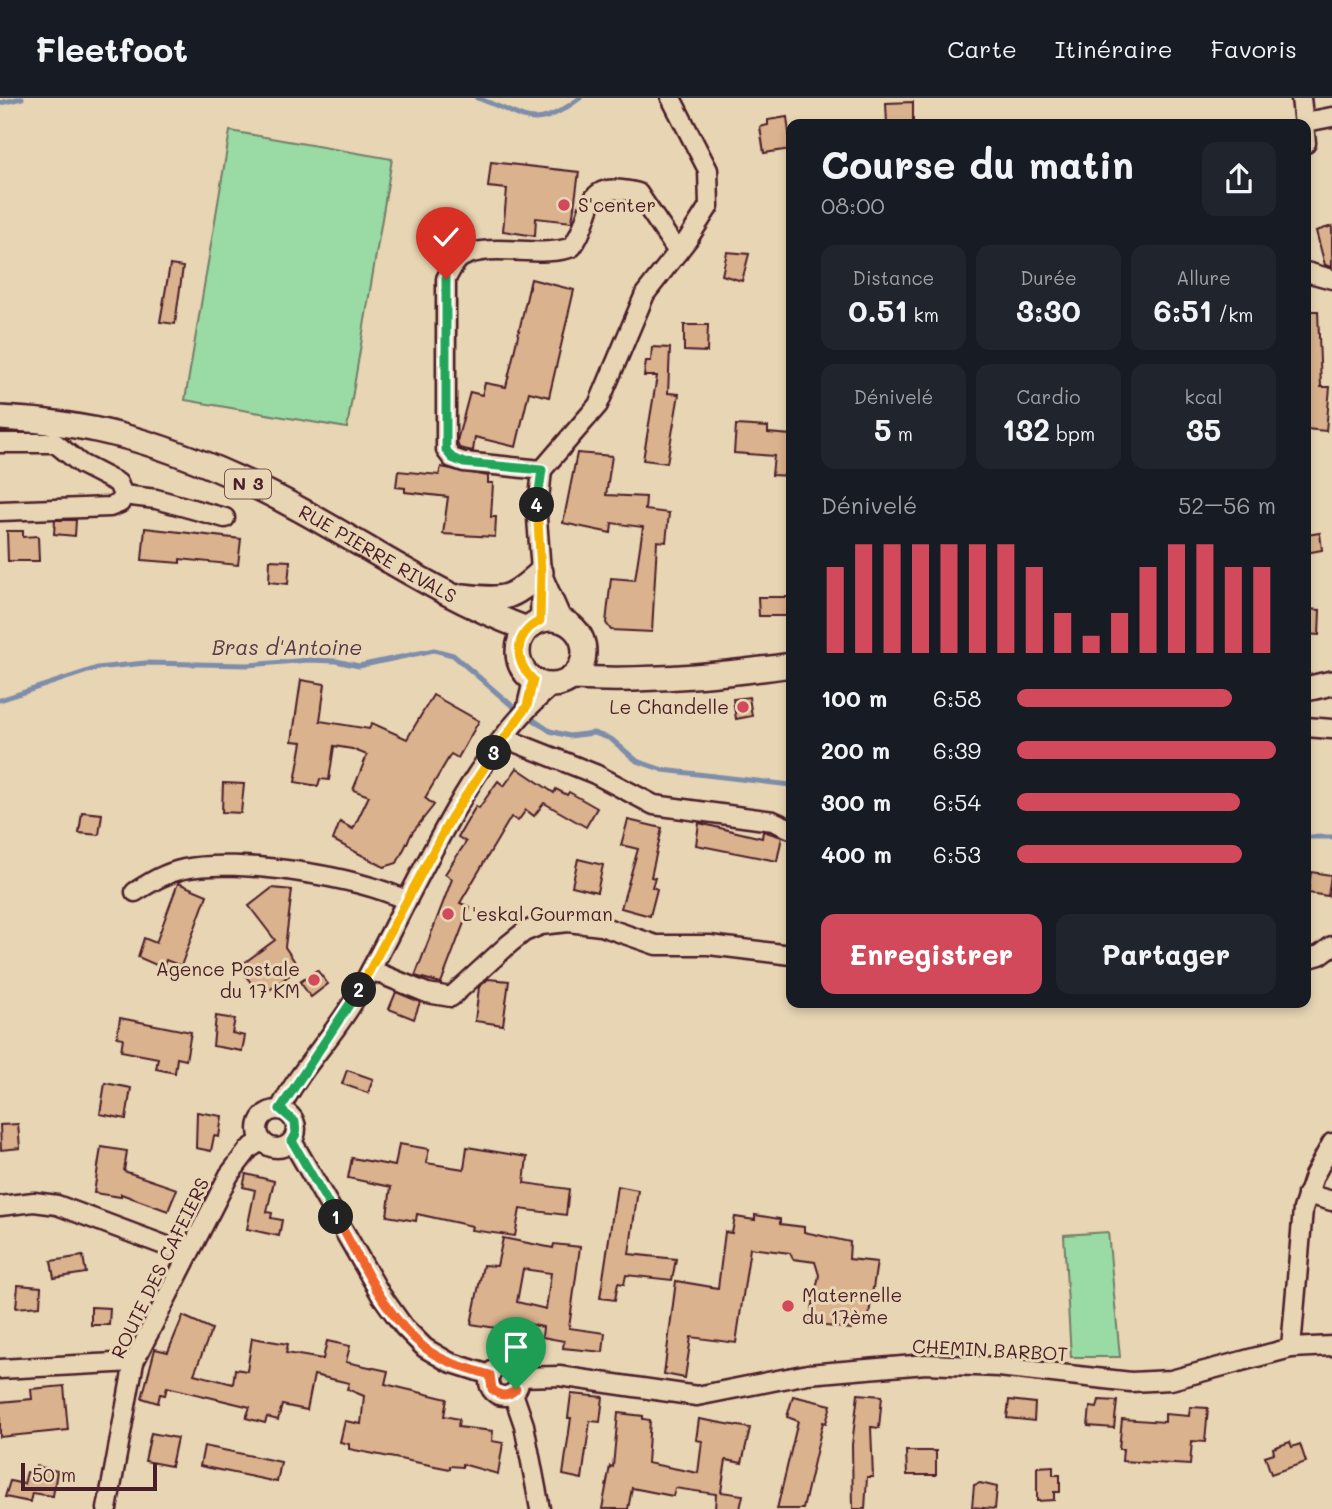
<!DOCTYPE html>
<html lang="fr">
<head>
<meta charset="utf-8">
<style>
  body { margin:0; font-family:Mali,sans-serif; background:#20242c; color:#f1f3f6; height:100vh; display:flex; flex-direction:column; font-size:26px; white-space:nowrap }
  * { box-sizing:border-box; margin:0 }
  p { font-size:23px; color:#9ea1a6 }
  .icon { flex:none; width:38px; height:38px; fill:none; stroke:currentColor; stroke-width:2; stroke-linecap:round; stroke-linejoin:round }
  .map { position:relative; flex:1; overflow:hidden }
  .panel { position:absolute; left:786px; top:21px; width:525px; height:889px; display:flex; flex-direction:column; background:#171b24; border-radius:14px; box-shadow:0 4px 10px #0003 }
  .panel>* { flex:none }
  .scale { position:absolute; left:21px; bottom:18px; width:136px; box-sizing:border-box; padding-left:7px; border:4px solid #4a1f2b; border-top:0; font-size:19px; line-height:24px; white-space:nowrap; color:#4a1f2b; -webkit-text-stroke:5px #e8d5b3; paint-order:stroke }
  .pin { position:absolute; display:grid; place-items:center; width:60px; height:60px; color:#fff; margin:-72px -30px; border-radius:50% 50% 50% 0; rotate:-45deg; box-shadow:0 0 7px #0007 }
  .pin .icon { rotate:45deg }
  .km { position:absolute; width:35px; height:35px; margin:-18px; border-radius:50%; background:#222; color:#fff; font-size:19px; line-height:35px; text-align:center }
  .round { display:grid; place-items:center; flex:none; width:74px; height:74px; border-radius:14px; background:#20242c }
  .summary { display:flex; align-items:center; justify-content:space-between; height:119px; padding:0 35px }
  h1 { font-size:38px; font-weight:800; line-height:52px }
  .figures { display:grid; grid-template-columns:repeat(3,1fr); gap:10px; height:119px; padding:7px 35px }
  .figures div { display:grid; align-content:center; border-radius:14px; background:#20242c; text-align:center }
  .figures b { font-size:30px; font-weight:800 }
  .figures small { font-size:19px; font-weight:400 }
  .figures p { font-size:19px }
  .chart { height:196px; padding:14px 35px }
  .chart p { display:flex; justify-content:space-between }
  .chart svg { width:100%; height:126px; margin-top:7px; stroke:#d1495b; stroke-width:6 }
  .action { display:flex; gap:14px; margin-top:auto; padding:14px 35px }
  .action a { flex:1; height:80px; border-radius:14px; background:#d1495b; color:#fff; font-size:28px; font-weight:800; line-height:80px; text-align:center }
  .action a+a { background:#20242c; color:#f1f3f6 }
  ul { padding:0 35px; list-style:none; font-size:23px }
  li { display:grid; grid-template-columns:112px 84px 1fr; align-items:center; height:52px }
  li i { height:18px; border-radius:9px; background:#d1495b }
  header { display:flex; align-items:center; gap:42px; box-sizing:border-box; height:98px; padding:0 35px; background:#171b24; border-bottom:2px solid #363941 }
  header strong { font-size:33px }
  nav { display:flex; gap:38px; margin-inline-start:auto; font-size:24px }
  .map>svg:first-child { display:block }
  .green { fill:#9adba5; stroke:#727d68; stroke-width:2 }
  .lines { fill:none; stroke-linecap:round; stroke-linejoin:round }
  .stream { stroke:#7d8daa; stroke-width:5 }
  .building { fill:#dab28d; stroke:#4a1f2b; stroke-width:2; fill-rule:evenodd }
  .minor-casing { stroke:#4a1f2b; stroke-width:23 }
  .major-casing { stroke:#4a1f2b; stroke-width:28 }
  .minor { stroke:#e8d5b3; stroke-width:18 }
  .major { stroke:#e8d5b3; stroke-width:23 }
  .split-1-casing { stroke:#fff; stroke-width:14 }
  .split-2-casing { stroke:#fff; stroke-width:14 }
  .split-3-casing { stroke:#fff; stroke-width:14 }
  .split-4-casing { stroke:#fff; stroke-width:14 }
  .split-5-casing { stroke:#fff; stroke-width:14 }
  .split-1 { stroke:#f0652b; stroke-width:9 }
  .split-2 { stroke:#22a559; stroke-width:9 }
  .split-3 { stroke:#f5b400; stroke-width:9 }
  .split-4 { stroke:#f5b400; stroke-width:9 }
  .split-5 { stroke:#22a559; stroke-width:9 }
  .poi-dot { fill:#d1495b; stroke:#e8d5b3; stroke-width:2.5 }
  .labels { text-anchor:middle; stroke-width:6; stroke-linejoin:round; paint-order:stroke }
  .shield { fill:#e8d5b3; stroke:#795654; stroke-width:2 }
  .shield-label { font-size:18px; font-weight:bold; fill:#4a1f2b }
  .poi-label { font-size:19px; fill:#4a1f2b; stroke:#e8d5b3; text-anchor:start }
  .street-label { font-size:19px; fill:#4a1f2b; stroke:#e8d5b3 }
  .water-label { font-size:21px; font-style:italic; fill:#573a4b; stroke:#e8d5b3 }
</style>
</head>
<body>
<header>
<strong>Fleetfoot</strong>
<nav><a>Carte</a><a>Itinéraire</a><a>Favoris</a></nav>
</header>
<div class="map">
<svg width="1332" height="1411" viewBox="0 0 1332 1411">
  <rect width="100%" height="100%" fill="#e8d5b3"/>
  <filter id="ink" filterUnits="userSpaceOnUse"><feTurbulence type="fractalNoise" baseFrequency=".0143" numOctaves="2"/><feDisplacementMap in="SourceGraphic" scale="14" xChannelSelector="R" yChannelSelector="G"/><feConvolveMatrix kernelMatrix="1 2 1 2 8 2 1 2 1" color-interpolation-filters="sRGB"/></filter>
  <g filter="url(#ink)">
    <g class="green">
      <path d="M230 33 392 61 347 330 185 302Z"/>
      <path d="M1108 1134 1120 1259H1071L1064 1137Z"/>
    </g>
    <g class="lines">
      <g class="stream">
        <path d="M477 0C527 17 530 37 580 0"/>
        <path d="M0 5 22 0"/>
        <path d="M0 602 97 570 145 565 248 567 308 562 336 563 359 568 434 552 453 557 510 606 550 633 569 638 594 635 611 641 637 663 663 672 791 687"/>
        <path d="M1306 739H1332"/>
      </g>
    </g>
    <g class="building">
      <path d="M913 4V26H887L886 5Z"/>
      <path d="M787 19 791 51 764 55 760 29 768 27V22Z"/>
      <path d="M491 64 579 74 572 124 536 120 535 138 503 133 507 91 488 89Z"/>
      <path d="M1332 128V169L1325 167 1316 133Z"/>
      <path d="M727 154 749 156 742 183 722 177Z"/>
      <path d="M170 167 183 169 175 226 160 224Z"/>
      <path d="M531 181 574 192 549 299 529 294 516 349 475 339 473 353 459 350 457 343 470 294 482 297 485 285 506 289Z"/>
      <path d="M1306 213H1318L1321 289H1330L1326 333 1306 331Z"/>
      <path d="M684 227H708L707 254 684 253Z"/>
      <path d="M652 249 670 250 668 295 679 296 667 365 643 362 657 278H644L646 263H651Z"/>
      <path d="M736 327 768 329V335L791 337V378L772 377 774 358 734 355Z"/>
      <path d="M577 355 612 358 606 397 646 399 645 412 669 415 666 444 657 443 652 534 611 532 606 525 611 480 635 482 643 429 612 425 611 435 563 425Z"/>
      <path d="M441 369 488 378V385H493L491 419H496L495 439 443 436 448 399 405 394V390L396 389 398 373 439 377Z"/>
      <path d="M55 422H76L75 438 54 436Z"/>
      <path d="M145 430 241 441 238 467 180 461V465L142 462Z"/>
      <path d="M7 433H23V439L38 438 39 463H8Z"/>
      <path d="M1320 435 1322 452 1306 455V437Z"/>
      <path d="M270 462 290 463 288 486 269 484Z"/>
      <path d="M758 499H791V518H759Z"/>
      <path d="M1306 511 1320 512 1319 537 1306 536Z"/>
      <path d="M301 582 325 586 320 623 369 631 372 625 407 641 433 597 479 623 458 660 451 656 425 700 434 707 412 735 397 765 384 769 333 742 340 724 353 731 369 698 353 692 367 657 352 651 334 648 329 682 320 681 318 688 295 684 302 644 292 643Z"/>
      <path d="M749 599 752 618 736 621 733 601Z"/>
      <path d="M517 670 554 695 556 691 567 697 569 694 597 710 586 729 544 705 534 718 526 712 518 723 511 719 460 805 470 809 441 885 415 878 452 781 445 776 466 744 458 739 476 708 479 710 498 683 504 688Z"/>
      <path d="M223 685 244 686 241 715 222 714Z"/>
      <path d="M82 714 102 716 99 737 79 735Z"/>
      <path d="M628 722 662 730 651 779 655 780 652 789 657 791 650 818 621 810 638 751 621 747Z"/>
      <path d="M699 725 762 740 763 733 782 739 777 763 696 747Z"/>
      <path d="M578 761 603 767 597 794 572 788Z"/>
      <path d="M1311 774 1331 777 1328 798 1308 795Z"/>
      <path d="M178 785 207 797 181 868 166 862 163 870 138 859 144 840 156 845Z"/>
      <path d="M272 790 292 792 285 849 299 870 267 894 260 886 255 890 245 877 250 873 244 865 275 842 249 808Z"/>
      <path d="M317 872 328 886 311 899 300 884Z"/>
      <path d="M488 881 509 883 503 927 475 923 479 889Z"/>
      <path d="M396 894 420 904 414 921 389 911Z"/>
      <path d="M216 918 235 921 232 935 245 938 242 953 213 948Z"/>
      <path d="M120 920 191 934 186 962 177 960 175 975 156 971 158 960 121 953 123 940 117 939Z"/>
      <path d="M347 972 373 981 368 995 342 986Z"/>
      <path d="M105 985 131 990 126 1021 100 1016Z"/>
      <path d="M197 1014 222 1018 219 1039 214 1038 211 1053 196 1050Z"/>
      <path d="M18 1026 20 1050 1 1052 0 1027Z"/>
      <path d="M399 1046 429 1051 426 1065 464 1071 467 1049 527 1059 524 1085 569 1091 566 1117 520 1111 515 1138 471 1132 472 1128 417 1116 416 1123 387 1118 391 1089 348 1080 352 1060 395 1068Z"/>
      <path d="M101 1049 127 1053 124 1073 177 1091 168 1113 121 1096V1099L94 1095Z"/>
      <path d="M246 1076 274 1083 267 1114 272 1115 271 1120 282 1122 279 1138 247 1131 255 1092 243 1089Z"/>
      <path d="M617 1088 638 1092 629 1156 676 1161 672 1182 626 1177 624 1186 618 1185 615 1202 600 1200Z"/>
      <path d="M755 1117 780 1121V1126L804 1129V1134L850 1144 849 1161 877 1164 868 1223 854 1221 851 1231 809 1226 819 1177 815 1164 793 1161 790 1155 750 1150 736 1245 691 1239 685 1280 664 1276 676 1183 718 1190 725 1134 732 1135 735 1119 755 1122Z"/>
      <path d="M503 1140 553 1150 554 1146 580 1149 569 1230 605 1235 603 1254 563 1250 564 1243 542 1239 543 1229 510 1222 508 1232 471 1226 483 1167 497 1168ZM523 1171 551 1175 546 1211 517 1204Z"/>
      <path d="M83 1158 86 1175 54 1180 51 1163Z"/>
      <path d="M18 1187 41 1189 40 1208 16 1210Z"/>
      <path d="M91 1209 110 1210 109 1227H91Z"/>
      <path d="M183 1218 212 1231 194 1276 233 1286 235 1271 247 1273 252 1240 288 1246 286 1255 323 1261 327 1243 350 1248 346 1264 388 1273 385 1286 447 1301 444 1318 459 1321 458 1329 493 1333 492 1343 503 1345 498 1376 462 1366V1369L450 1368V1371L349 1351V1346L340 1344 345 1323 361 1326 364 1298 347 1291 349 1285 314 1277 307 1312 282 1307 278 1322 267 1319 265 1325 246 1320 250 1309 167 1289 165 1297 160 1296 158 1305 142 1300 155 1251 168 1254Z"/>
      <path d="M64 1288 68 1332 0 1339V1304L32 1301 31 1291Z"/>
      <path d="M571 1296 603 1299 600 1324 590 1323 582 1381 563 1377 571 1320H568Z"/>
      <path d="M858 1296 882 1298 879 1330 871 1329 873 1379H867L865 1411H853L852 1347Z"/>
      <path d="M793 1298 831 1307 826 1325 823 1324 803 1411H777L798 1323 787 1319Z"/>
      <path d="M1009 1302 1035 1305 1034 1323 1007 1320Z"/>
      <path d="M1099 1302 1117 1303 1114 1330 1088 1328 1090 1309 1097 1310Z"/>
      <path d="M1190 1309 1208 1310 1205 1344 1192 1343 1190 1367 1122 1363 1123 1351H1119L1122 1321 1165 1324V1316L1189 1318Z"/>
      <path d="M618 1315 643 1318V1321L650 1322 647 1365 698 1375 702 1343 696 1342 699 1321 750 1330 742 1365 726 1362 721 1394 743 1397 740 1411H715L716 1396 675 1390 673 1398 632 1390 628 1411H602L610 1368 613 1369Z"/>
      <path d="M151 1335 177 1340 171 1368 145 1363Z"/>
      <path d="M1290 1344 1292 1349 1300 1346 1306 1364 1271 1376 1265 1358 1274 1355 1273 1350Z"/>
      <path d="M204 1348 281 1364 277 1384 200 1368Z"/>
      <path d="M906 1353H936V1377H907Z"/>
      <path d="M36 1368 57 1373 53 1398 32 1395 30 1404 5 1399 10 1383 24 1386 27 1374 34 1375Z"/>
      <path d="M1053 1368V1377H1060V1394H1054V1402L1037 1403V1369Z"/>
      <path d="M980 1385 997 1389 995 1411 972 1409 974 1387Z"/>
    </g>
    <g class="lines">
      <g class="minor-casing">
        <g id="minor">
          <path d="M1301 0 1306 45"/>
          <path d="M1306 24 1332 19"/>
          <path d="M1306 174 1332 181"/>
          <path d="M0 345H55L81 366 118 385 123 397 120 405 110 409 0 413"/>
          <path d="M542 372 464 364 452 360 446 352V181C450 173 455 163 462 159 492 143 540 161 572 149 597 115 578 80 638 95L678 154"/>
          <path d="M123 397 156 401 225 420"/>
          <path d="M544 481 563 524"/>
          <path d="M540 523 541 474 537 420 542 372 598 307 645 196 688 141 709 108 708 72 671 0"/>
          <path d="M527 608 533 582"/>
          <path d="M1306 629 1332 631"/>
          <path d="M504 640 595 676 654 707 773 723 791 731"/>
          <path d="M135 794C151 784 165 775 184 771 235 760 361 778 407 803"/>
          <path d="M1306 861 1320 857 1332 848"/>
          <path d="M371 872 427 895 451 899 509 846 524 834 541 827 568 824 601 828 656 847H709L791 857"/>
          <path d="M280 1011C299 973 330 942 352 906 410 807 465 659 553 587"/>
          <circle cx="277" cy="1031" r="19"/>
          <path d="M292 1043 381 1197 404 1229 425 1250 449 1264 490 1277"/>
          <path d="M1307 1096 1332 1103"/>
          <path d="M0 1108 34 1104 57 1107 188 1156"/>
          <path d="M1291 1250 1303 1111 1314 1078 1332 1045"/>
          <circle cx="504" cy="1283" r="15"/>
          <path d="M0 1271 134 1264"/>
          <path d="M518 1279 559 1278 697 1298 808 1276 926 1266 999 1269 1131 1284 1171 1282 1291 1250 1332 1248"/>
          <path d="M513 1295 524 1327 540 1411"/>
          <path d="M107 1411 134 1264 229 1077 249 1051 261 1043"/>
        </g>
      </g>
      <g class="major-casing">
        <g id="major">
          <path id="s1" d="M0 320C88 324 155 343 235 379 336 424 423 493 527 531"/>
          <path d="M463 498C504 503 511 502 541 474"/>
          <circle cx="551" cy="554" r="33"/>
          <path d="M572 580C647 584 717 578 791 567"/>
          <path d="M1306 591 1332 585"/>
        </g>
      </g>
      <use href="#minor" class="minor"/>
      <use href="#major" class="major"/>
    </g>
  </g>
  <g class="lines" filter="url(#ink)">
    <g class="split-1-casing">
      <path id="split-1" d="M336 1119C361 1162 385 1219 425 1250 444 1265 468 1270 490 1277L492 1291C500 1299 508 1299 516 1291"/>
    </g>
    <g class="split-2-casing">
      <path id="split-2" d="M336 1119 292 1043 296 1036 295 1024 280 1011 359 892"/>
    </g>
    <g class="split-3-casing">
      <path id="split-3" d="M359 892 451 720 494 655"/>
    </g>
    <g class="split-4-casing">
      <path id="split-4" d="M494 655 527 608 533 582C513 562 514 536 540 523L541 474 537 407"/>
    </g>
    <g class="split-5-casing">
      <path id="split-5" d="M446 181V352L452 360 464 365 542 372 537 407"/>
    </g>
    <use href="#split-1" class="split-1"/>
    <use href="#split-2" class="split-2"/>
    <use href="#split-3" class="split-3"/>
    <use href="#split-4" class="split-4"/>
    <use href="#split-5" class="split-5"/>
  </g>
  <g class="poi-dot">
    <circle cx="564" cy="107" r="7"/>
    <circle cx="743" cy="609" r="7"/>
    <circle cx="448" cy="816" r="7"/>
    <circle cx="314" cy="882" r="7"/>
    <circle cx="788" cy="1208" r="7"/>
  </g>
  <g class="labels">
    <rect class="shield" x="225" y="371.5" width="46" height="29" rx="5"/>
    <g class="shield-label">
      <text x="248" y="392">N 3</text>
    </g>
    <g class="poi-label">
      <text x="578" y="114">S'center</text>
      <text x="729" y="616" text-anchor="end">Le Chandelle</text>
      <text x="462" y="823">L'eskal Gourman</text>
      <text x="300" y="878" text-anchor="end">Agence Postale<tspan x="300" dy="22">du 17 KM</tspan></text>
      <text x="802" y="1204">Maternelle<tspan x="802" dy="22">du 17ème</tspan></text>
    </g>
    <g class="street-label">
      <text dy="7" stroke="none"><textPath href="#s1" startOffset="406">RUE PIERRE RIVALS</textPath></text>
      <text transform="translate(160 1170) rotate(-64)" y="7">ROUTE DES CAFEIERS</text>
      <text transform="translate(990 1252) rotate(3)" y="7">CHEMIN BARBOT</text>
    </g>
    <g class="water-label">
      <text x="287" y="557">Bras d'Antoine</text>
    </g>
  </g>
</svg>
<div class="scale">50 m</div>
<div class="pin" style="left:516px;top:1291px;background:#1e9e55"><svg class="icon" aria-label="arrive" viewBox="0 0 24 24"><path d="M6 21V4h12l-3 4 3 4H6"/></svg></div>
<div class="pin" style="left:446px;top:181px;background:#d93025"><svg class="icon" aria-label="check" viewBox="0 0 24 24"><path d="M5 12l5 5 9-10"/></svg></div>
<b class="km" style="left:336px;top:1119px">1</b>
<b class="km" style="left:359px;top:892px">2</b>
<b class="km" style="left:494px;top:655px">3</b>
<b class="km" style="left:537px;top:407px">4</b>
<section class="panel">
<div class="summary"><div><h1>Course du matin</h1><p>08:00</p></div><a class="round"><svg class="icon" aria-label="share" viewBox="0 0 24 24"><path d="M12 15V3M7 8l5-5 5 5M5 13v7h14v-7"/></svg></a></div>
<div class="figures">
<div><p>Distance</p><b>0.51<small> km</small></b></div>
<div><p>Durée</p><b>3:30</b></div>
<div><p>Allure</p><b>6:51<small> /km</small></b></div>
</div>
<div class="figures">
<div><p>Dénivelé</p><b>5<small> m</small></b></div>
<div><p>Cardio</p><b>132<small> bpm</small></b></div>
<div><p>kcal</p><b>35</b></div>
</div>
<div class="chart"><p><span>Dénivelé</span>52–56 m</p>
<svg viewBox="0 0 160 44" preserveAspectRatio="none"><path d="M5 44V14M15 44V6M25 44V6M35 44V6M45 44V6M55 44V6M65 44V6M75 44V14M85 44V30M95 44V38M105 44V30M115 44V14M125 44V6M135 44V6M145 44V14M155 44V14"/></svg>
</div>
<ul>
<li><b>100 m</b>6:58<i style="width:83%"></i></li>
<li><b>200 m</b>6:39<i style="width:100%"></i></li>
<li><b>300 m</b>6:54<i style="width:86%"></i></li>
<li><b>400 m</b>6:53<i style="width:87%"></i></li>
</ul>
<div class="action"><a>Enregistrer</a><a>Partager</a></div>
</section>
</div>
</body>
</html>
